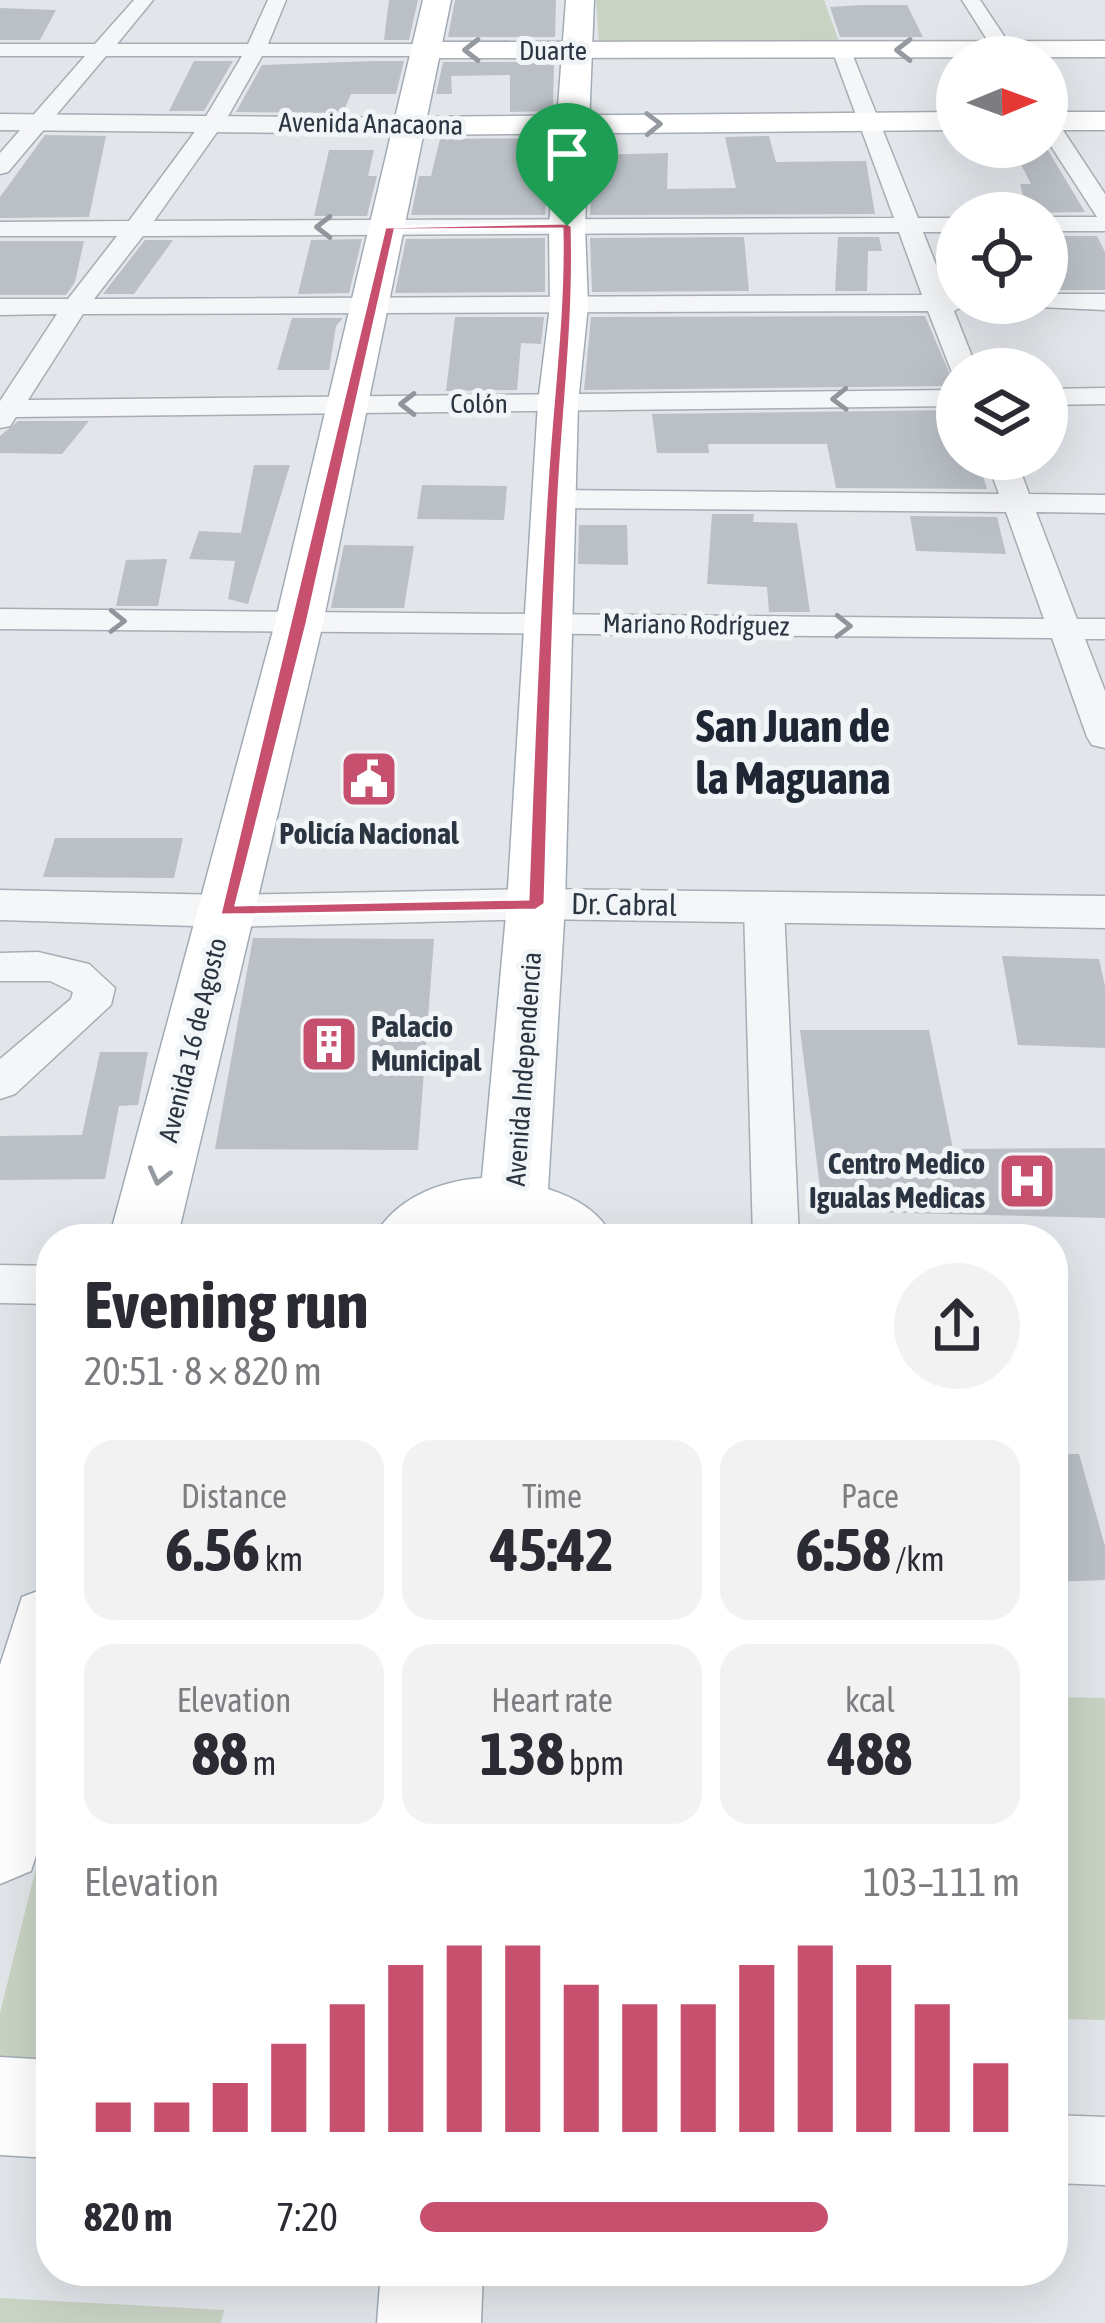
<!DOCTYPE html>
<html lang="en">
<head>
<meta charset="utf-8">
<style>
  body { margin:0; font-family:"Asap Condensed",sans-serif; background:#f2f2f3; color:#2b2b33; height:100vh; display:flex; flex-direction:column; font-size:45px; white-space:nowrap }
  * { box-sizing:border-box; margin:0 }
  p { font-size:39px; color:#7c7c81 }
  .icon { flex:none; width:66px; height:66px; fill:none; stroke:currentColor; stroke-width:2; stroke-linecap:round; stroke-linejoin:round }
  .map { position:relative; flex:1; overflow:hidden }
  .side { position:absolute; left:36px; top:1224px; width:1032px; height:1062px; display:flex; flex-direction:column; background:#fff; border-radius:48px; box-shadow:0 12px 48px #0002 }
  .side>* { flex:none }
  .needle { width:78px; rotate:89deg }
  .buttons { position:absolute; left:936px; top:36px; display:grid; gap:24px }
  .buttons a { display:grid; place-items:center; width:132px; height:132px; border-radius:50%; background:#fff; box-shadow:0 12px 48px #0002; font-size:60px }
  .pin { position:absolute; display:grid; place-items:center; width:102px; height:102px; color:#fff; margin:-123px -51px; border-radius:50% 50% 50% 0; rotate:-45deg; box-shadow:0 0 12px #0007 }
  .pin .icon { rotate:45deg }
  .round { display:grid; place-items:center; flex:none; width:126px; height:126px; border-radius:63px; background:#f2f2f3 }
  .head { display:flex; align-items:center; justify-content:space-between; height:204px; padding:0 48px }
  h1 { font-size:66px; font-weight:700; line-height:90px }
  .figures { display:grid; grid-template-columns:repeat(3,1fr); gap:18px; height:204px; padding:12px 48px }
  .figures div { display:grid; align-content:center; border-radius:30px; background:#f2f2f3; text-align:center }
  .figures b { font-size:60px; font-weight:700 }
  .figures small { font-size:33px; font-weight:400 }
  .figures p { font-size:33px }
  .chart { height:336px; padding:24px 48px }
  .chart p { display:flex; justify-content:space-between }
  .chart svg { width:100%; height:216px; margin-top:12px; stroke:#c6506d; stroke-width:6 }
  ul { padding:0 48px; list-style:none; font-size:39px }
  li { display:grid; grid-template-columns:192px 144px 1fr; align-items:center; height:90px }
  li i { height:30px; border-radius:15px; background:#c6506d }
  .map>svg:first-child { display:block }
  .green { fill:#c9d3c4 }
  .building { fill:#bac0c6 }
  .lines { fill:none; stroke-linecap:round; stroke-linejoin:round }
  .minor-casing { stroke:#a7adb4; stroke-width:3 }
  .tertiary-casing { stroke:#a7adb4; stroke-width:3 }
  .secondary-casing { stroke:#a7adb4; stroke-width:3 }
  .primary-casing { stroke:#a2abb5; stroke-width:3 }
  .minor { fill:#f5f6f8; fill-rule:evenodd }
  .tertiary { fill:#f5f6f8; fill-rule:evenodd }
  .secondary { fill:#fff; fill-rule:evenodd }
  .primary { fill:#fff; fill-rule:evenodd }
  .oneway { stroke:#959aa0 }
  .oneway2 { stroke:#90969c }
  .route { fill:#c6506d; stroke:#fff; stroke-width:3; fill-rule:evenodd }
  .labels { text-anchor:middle; stroke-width:10; stroke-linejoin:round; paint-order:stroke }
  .far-street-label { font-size:27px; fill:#2b3541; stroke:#f2f5f7 }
  .poi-label { font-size:30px; font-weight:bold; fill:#2b3541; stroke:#f2f5f7 }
  .street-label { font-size:30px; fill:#2b3541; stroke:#f2f5f7 }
  .far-town-label { font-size:45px; font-weight:bold; fill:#1d2632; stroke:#f2f5f7 }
</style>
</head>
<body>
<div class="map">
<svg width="1105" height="2323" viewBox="0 0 1105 2323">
  <rect width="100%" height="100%" fill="#e2e6ea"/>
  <g class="green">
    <path d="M596 0H824L840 44H599Z"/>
    <path d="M1053 1697 1105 1698V2020L1053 2019Z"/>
    <path d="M51 1807V2074L0 2071V2013Z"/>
    <path d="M0 2298 224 2310 221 2323H0Z"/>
  </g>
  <g class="building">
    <path d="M389 0H418L409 40H384Z"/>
    <path d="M455 0H556L555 37H448Z"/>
    <path d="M861 5H907L923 37H840L830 7Z"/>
    <path d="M0 8 56 10 40 40H0Z"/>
    <path d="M194 61H233L204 111H169Z"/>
    <path d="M375 61H404L396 94H351L343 113 236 112 262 65Z"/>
    <path d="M443 62H554L553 111 510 112V75L451 76 452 94H436Z"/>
    <path d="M45 135 106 136 89 217 0 218V197Z"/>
    <path d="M769 136 776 162 866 161 875 214 590 215 592 155 668 153 667 189 736 188 725 137Z"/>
    <path d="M551 138 545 215H411L419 176H431L440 139Z"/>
    <path d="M1012 147H1046L1085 212 1028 213 1020 184H1031Z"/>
    <path d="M329 150H374L368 176H377L367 216H314Z"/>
    <path d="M1047 236H1097L1105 252V290H1047Z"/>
    <path d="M744 237 749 291 592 292 590 238Z"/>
    <path d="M838 237H879L882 251H868L867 291H835Z"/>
    <path d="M545 238V292L395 293 406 239Z"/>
    <path d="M362 239 349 293 298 294 311 240Z"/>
    <path d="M145 240H173L134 294H103Z"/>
    <path d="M0 241H84L75 282 66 295H0Z"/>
    <path d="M925 316 955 386 584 390 591 317Z"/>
    <path d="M455 317H544L541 344 521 343 517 390 446 391Z"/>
    <path d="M292 318H343L336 326 329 370H277Z"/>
    <path d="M957 410V459H978L987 489 836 488 827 444H708L709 453H657L652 414Z"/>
    <path d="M18 421H89L62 454 0 453V436Z"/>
    <path d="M254 465H290L248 604 228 599 235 561 189 559 199 531 241 533Z"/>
    <path d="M422 485 507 486 504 520 417 519Z"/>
    <path d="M712 514H754L753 522 797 523 810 612H769L767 587 707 584Z"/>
    <path d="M910 516 997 517 1006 554 916 551Z"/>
    <path d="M579 525H627L628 565 578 564Z"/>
    <path d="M344 545 414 546 404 608H331Z"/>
    <path d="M167 559 158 606H116L126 560Z"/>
    <path d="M55 838H183L174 878 43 877Z"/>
    <path d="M253 938 434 939 418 1150 215 1149Z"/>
    <path d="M1002 956 1099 959 1105 986V1048L1018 1045Z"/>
    <path d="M800 1030H929L953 1149 1105 1148V1218L823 1211Z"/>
    <path d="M100 1052H148L138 1105 119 1106 105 1179 0 1180V1136L82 1135Z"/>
    <path d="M1053 1454H1079L1105 1546V1580L1053 1582Z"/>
  </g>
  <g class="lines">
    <g class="minor-casing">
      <g id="minor">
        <path d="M134 0H153L117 44H248L268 0H286L268 44H425L435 50 425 56H262L227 118 154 221 894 218 832 50 849 46 918 218H957V232H923L948 295H957V303H970L954 311 977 369H957L953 375 928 311 83 314 28 400 957 390V406L16 417 10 426 0 428V401L57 314 0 315V299H68L117 236H0V222L129 221 205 118 242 56H106L8 172 0 174V153L85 56H0V44H95ZM899 232 922 295 94 299 143 236Z"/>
        <path d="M962 0H980L1018 57H998Z"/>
        <path d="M1047 117 1055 118 1105 194V231H1047V217H1097L1047 140Z"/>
        <path d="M1047 294H1105V310L1038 307 1035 303H1047Z"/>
        <path d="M1105 388V404L1047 405V389Z"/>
        <path d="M986 459H1016L1029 494 1105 495V513L1036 512 1077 619H1105V639H1085L1105 691V748L1092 745 1087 737 1052 638 0 629V609L1044 619 1006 512 553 508 538 499 553 490 999 494Z"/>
        <path d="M764 894 778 898 784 907 799 1239H753L744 907 750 898Z"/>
        <path d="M38 952 89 964 115 988 111 1005 15 1094 0 1099V1059L71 999 73 992 50 981H0V953Z"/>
        <path d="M0 1265 51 1266V1304L0 1303Z"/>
        <path d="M1053 2115 1105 2117V2185L1053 2183Z"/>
      </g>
    </g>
    <g class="tertiary-casing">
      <g id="tertiary">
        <path d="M0 114 410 118 423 126 410 134 0 130Z"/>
        <path d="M536 889 1105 896V928L536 919 226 927 0 920V890L226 895Z"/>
      </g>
    </g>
    <g class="secondary-casing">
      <g id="secondary">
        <path d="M1105 41V57L425 58 411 50 425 42Z"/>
        <path d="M957 112V130L410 135 395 126 410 117Z"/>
        <rect x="1047" y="112" width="58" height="18"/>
      </g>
    </g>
    <g class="primary-casing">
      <g id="primary">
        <path d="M423 0H451L323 623 177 1239H109L275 623Z"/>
        <path d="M566 0H594L585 226 588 306 578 403 565 904 548 1189C578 1199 599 1211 614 1239H530L493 1229 469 1231 453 1239H373C394 1199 438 1181 482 1178L507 904 538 403 550 306 549 226Z"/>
        <path d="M51 1586V1809L31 1871 0 1884V1665L22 1597Z"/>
        <path d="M0 2057 51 2060V2158L0 2155Z"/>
        <path d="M381 2271H483L481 2323H377Z"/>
      </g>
    </g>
    <use href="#minor" class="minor"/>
    <use href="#tertiary" class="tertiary"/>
    <use href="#secondary" class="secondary"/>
    <use href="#primary" class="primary"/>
  </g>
  <defs><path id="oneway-chevron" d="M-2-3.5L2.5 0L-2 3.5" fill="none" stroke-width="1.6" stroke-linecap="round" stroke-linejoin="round" transform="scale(3)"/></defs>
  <g class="oneway">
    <use href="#oneway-chevron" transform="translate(472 50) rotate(-180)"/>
    <use href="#oneway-chevron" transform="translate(904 50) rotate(180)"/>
    <use href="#oneway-chevron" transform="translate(653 124) rotate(-1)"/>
    <use href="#oneway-chevron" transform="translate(159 1176) rotate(104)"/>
  </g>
  <g class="oneway2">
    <use href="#oneway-chevron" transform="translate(324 227) rotate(180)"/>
    <use href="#oneway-chevron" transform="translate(840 399) rotate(179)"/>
    <use href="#oneway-chevron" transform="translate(408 404) rotate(180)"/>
    <use href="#oneway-chevron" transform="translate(117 621) rotate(1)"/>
    <use href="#oneway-chevron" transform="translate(843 626) rotate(1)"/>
  </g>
  <path class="route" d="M567 223 572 226C575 315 564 403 559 492 552 629 549 767 545 904L536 910 220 915 385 227ZM562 229C564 316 552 400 547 486 538 624 533 761 528 899L236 905 307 623 395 230Z"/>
  <defs>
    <g id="civic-square" transform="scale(3)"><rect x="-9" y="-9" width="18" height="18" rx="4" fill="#c6506d" stroke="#f2f5f7"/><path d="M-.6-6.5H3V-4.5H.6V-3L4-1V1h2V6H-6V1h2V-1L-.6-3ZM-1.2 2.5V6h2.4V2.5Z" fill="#fff"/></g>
    <g id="building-square" transform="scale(3)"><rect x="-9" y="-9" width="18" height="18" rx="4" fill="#c6506d" stroke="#f2f5f7"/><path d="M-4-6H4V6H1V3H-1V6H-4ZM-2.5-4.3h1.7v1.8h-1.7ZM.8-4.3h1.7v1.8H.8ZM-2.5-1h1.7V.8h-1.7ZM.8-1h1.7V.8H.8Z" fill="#fff"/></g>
    <g id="hospital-square" transform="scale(3)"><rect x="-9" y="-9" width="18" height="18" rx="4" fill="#c6506d" stroke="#f2f5f7"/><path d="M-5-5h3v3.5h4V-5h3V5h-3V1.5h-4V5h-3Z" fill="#fff"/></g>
  </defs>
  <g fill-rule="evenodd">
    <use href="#civic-square" x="369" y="779"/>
    <use href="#building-square" x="329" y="1044"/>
    <use href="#hospital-square" x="1027" y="1181"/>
  </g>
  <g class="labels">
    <g class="far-street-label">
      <text x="553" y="60">Duarte</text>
      <text transform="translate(371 124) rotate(1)" y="9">Avenida Anacaona</text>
      <text x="479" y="413">Colón</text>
      <text transform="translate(696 625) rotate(1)" y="9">Mariano Rodríguez</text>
      <text transform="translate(193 1040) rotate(-76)" y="9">Avenida 16 de Agosto</text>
      <text transform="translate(524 1069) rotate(-86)" y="9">Avenida Independencia</text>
    </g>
    <g class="poi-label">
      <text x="369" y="844">Policía Nacional</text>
      <text x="371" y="1037" text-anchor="start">Palacio<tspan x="371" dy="34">Municipal</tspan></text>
      <text x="985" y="1174" text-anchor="end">Centro Medico<tspan x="985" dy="34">Igualas Medicas</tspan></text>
    </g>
    <g class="street-label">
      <text transform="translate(624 905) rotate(1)" y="10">Dr. Cabral</text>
    </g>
    <g class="far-town-label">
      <text x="793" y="742">San Juan de<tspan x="793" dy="52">la Maguana</tspan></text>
    </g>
  </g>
</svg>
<div class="buttons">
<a><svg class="needle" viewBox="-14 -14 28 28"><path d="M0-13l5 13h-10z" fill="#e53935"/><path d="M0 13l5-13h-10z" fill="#7c7c81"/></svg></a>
<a><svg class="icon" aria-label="locate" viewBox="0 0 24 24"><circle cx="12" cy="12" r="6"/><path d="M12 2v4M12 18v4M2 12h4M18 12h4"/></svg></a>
<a><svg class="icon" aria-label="layers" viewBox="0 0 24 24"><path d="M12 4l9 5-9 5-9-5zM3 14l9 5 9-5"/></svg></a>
</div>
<div class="pin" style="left:567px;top:226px;background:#1e9e55"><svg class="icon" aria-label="arrive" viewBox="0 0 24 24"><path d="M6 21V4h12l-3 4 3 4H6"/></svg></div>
<section class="side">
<div class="head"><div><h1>Evening run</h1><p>20:51 · 8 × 820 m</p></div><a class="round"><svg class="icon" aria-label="share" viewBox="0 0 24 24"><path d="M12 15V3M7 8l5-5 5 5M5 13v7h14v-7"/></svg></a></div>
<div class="figures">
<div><p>Distance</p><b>6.56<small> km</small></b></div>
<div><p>Time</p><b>45:42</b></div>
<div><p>Pace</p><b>6:58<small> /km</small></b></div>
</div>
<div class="figures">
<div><p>Elevation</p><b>88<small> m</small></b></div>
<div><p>Heart rate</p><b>138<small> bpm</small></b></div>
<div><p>kcal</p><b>488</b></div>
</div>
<div class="chart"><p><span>Elevation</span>103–111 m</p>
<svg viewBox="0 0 160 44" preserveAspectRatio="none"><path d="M5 44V38M15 44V38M25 44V34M35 44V26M45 44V18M55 44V10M65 44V6M75 44V6M85 44V14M95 44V18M105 44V18M115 44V10M125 44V6M135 44V10M145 44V18M155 44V30"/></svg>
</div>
<ul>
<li><b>820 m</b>7:20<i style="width:68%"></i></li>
</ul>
</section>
</div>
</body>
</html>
